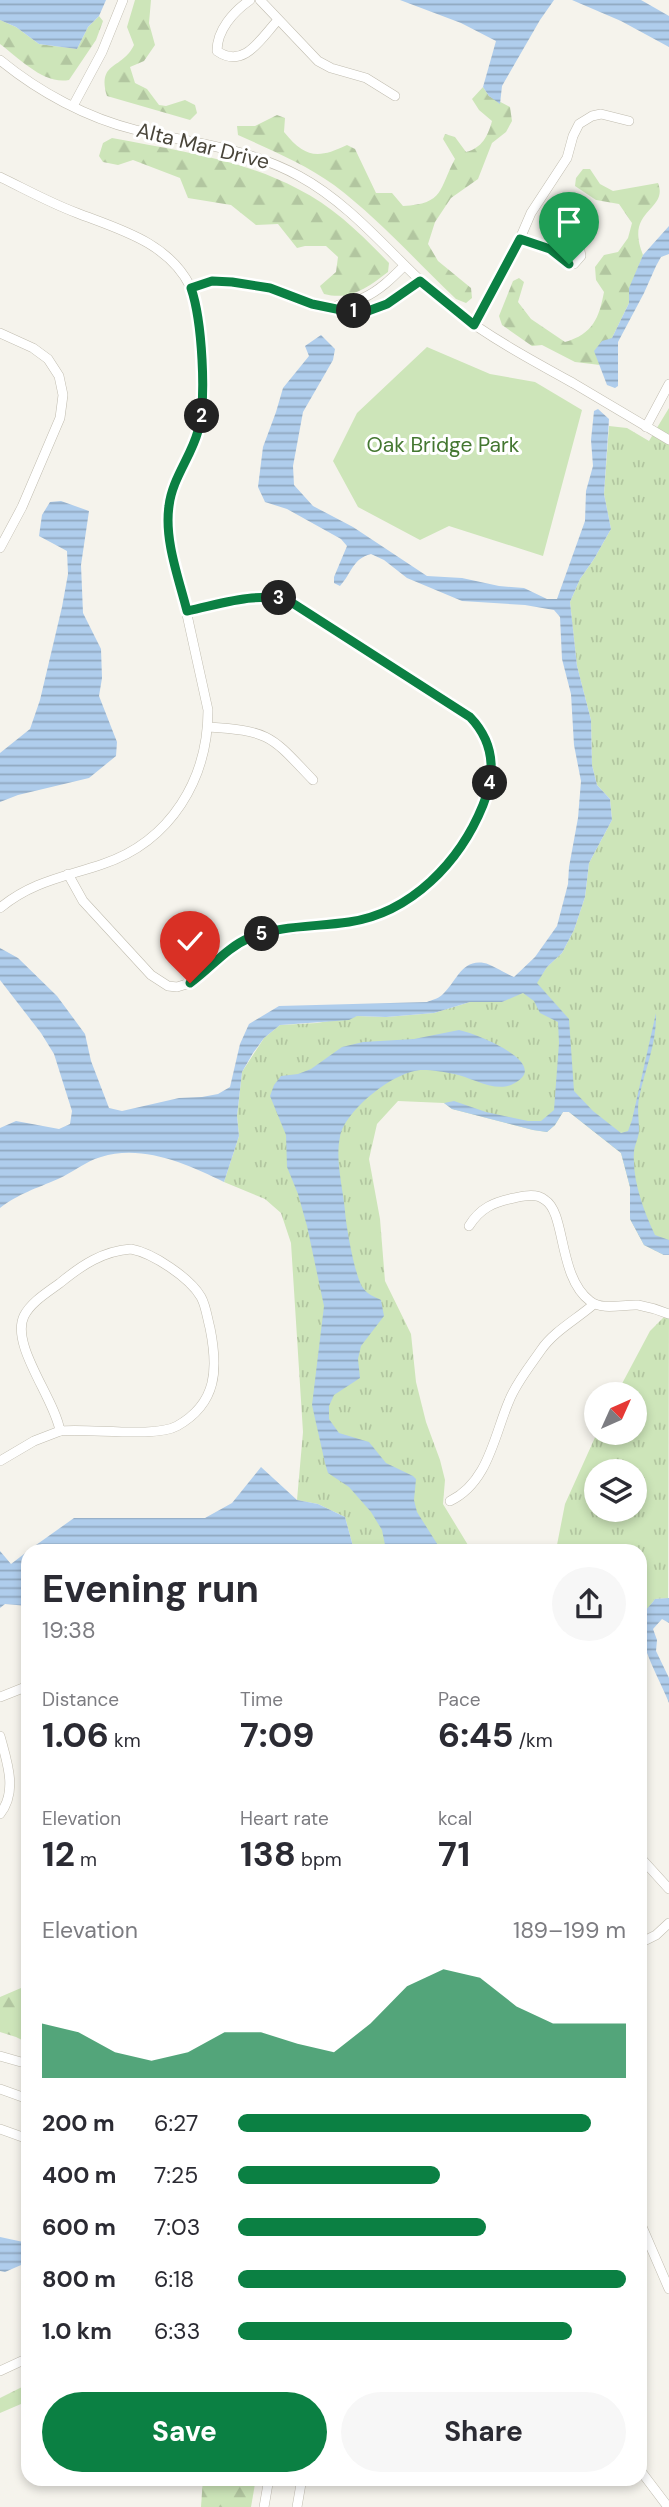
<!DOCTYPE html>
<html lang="en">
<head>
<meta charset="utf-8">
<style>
  body { margin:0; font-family:"DM Sans",sans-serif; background:#f7f7f7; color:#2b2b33; height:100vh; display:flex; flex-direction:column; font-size:26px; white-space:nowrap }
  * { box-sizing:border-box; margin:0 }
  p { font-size:23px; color:#7c7c81 }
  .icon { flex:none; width:38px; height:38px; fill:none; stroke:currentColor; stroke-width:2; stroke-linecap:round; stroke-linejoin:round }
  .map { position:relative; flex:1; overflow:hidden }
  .drawer { position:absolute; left:21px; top:1544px; width:626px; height:942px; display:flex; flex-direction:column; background:#fff; border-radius:21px; box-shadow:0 4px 10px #0003 }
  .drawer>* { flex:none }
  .needle { width:46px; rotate:45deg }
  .fabs { position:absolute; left:584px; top:1382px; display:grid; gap:14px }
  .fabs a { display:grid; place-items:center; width:63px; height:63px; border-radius:50%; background:#fff; box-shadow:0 4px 10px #0003; font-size:35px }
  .pin { position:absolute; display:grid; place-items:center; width:60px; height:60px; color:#fff; margin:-72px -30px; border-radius:50% 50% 50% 0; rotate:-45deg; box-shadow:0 0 7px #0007 }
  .pin .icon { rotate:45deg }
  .km { position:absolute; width:35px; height:35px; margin:-18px; border-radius:50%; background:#222; color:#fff; font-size:19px; line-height:35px; text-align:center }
  .round { display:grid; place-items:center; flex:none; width:74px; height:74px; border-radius:37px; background:#f7f7f7 }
  .summary { display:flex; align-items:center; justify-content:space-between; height:119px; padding:0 21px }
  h1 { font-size:38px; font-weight:700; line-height:52px }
  .figures { display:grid; grid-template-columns:repeat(3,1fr); gap:10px; height:119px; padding:7px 21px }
  .figures div { display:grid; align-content:center }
  .figures b { font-size:35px; font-weight:700 }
  .figures small { font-size:19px; font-weight:400 }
  .figures p { font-size:19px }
  .chart { height:196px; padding:14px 21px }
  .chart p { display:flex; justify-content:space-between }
  .chart svg { width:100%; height:126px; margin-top:7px; fill:#0b8043; opacity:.7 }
  .cta { display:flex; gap:14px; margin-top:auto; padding:14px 21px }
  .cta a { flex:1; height:80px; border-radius:42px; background:#0b8043; color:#fff; font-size:28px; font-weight:700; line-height:80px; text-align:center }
  .cta a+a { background:#f7f7f7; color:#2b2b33 }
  ul { padding:0 21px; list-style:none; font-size:23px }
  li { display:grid; grid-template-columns:112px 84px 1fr; align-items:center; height:52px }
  li i { height:18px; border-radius:9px; background:#0b8043 }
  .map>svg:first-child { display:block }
  .grass { fill:url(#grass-tufts); fill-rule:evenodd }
  .forest { fill:url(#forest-firs) }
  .green { fill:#cde5b9 }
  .water { fill:url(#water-rules) }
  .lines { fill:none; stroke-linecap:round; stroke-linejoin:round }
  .street-casing { stroke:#c0bcaf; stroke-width:10 }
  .street { stroke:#fff; stroke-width:9 }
  .route-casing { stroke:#fff; stroke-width:14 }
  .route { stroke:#0b8043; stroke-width:9 }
  .labels { text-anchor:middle; stroke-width:6; stroke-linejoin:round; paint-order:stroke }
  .street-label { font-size:21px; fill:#49453a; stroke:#fff }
  .park-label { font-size:21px; fill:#447731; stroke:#fff }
</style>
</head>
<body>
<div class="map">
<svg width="669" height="2507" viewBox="0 0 669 2507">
  <defs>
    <pattern id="grass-tufts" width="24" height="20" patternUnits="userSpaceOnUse" patternTransform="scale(1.75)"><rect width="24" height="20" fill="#cde5b9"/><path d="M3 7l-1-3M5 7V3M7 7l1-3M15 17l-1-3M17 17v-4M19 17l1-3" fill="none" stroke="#b2c6a0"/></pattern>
    <pattern id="forest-firs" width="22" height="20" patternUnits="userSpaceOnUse" patternTransform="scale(1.75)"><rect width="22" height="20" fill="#cde5b9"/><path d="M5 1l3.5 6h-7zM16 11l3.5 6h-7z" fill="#b2c6a0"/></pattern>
    <pattern id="water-rules" width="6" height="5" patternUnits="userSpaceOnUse" patternTransform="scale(1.75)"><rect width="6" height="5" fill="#afcdec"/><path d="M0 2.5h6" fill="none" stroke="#90a8c0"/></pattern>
  </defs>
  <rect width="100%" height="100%" fill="#f5f3ec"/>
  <g class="grass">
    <path d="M669 408V1255H664L644 1245 630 1219V1187L621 1153 569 1112H563L555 1125 547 1132 533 1130 452 1109 444 1103 398 1101 377 1124 369 1159 380 1219 385 1281 411 1334 416 1382 426 1422 440 1460 445 1480 443 1504 471 1550H354L345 1517 318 1504 297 1500 303 1432 291 1243 281 1213 265 1199 224 1182 239 1136 237 1116 242 1072 264 1038 280 1025 317 1023 357 1016 386 1017 434 1013 470 1002H502L536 983 547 967 562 953 574 930 585 897 589 863 612 820 610 799 597 785 592 765 591 720 577 666 570 602 580 579 594 559 611 529 604 494 609 426 627 428 649 441Z"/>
    <path d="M669 1312 668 1598 655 1599 641 1618 640 1550H556L565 1504 597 1433H635V1395H616L650 1331ZM597 1472H635V1510H597Z"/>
  </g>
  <g class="forest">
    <path d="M135 0H151L149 23 155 45 144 61 130 67 135 83 147 89 159 105 166 106 185 100 195 105 197 113 190 120 107 96C97 61 122 70 134 45L127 27Z"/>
    <path d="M99 16 103 21 96 40 69 80C44 85 19 58 0 44V20L16 27 39 44 77 49 88 27Z"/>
    <path d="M483 87 489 96 510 107 512 121 506 132 492 143 478 179 451 198 435 222 428 244 438 261 471 288 472 298 466 303 456 299C416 261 378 218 334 185 305 164 271 150 238 135L237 126H255L277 115 285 118 284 132C305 158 318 159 347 145L355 149 376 193H392L403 206C445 204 439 188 455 159L443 139 445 134 455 137 466 152C482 148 488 136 492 121L479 110 472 99Z"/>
    <path d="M112 138C174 150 242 159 298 189 334 207 362 235 389 263L388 272C368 287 351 301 324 294L320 286 336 272 338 257 326 246H305L297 248 278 224 256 225 231 205 188 198 180 178 133 160 118 165 103 162 99 156 103 143Z"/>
    <path d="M583 169H590L600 184 613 191 658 183C669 211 624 209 643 255L630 288 629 303 612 338 595 351 600 365 575 362 542 345 532 346 502 325 499 316 513 281 519 278 524 282 518 302 531 319 565 342C593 334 599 318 604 292L596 280 595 267 604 255 618 252 628 238 632 223 619 204 596 200 575 186 576 178Z"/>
    <path d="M28 1985V2043L16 2037 0 2032V1997Z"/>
    <path d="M28 2384V2401L0 2413V2398Z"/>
    <path d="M203 2478H256L251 2507H201Z"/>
  </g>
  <path class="green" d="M427 347 490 374 535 382 582 410 543 556 449 526 420 540 358 507 333 461 357 413Z"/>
  <g class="water">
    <path d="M0 0H106L99 16 88 27 77 49 39 44 16 27 0 20Z"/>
    <path d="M400 0H554L540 20 502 86 500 104 489 96 483 87 496 41 461 23Z"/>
    <path d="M572 0H641L669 16V47L621 21Z"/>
    <path d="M669 226V254L661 257 656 266 644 293 618 342V386L615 388 607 385 594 351 602 341 612 338 629 303V288L643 255Z"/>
    <path d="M321 335 335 349 333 360 303 412 293 466 294 485 313 506 353 527 427 576 462 578 499 586 524 588 547 599H557L585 521 586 491 593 466 591 440 594 411 598 409 609 419 604 494 611 529 594 559 580 579 570 602 577 666 591 720 592 765 597 785 610 799 612 820 589 863 585 897 574 930 562 953 547 967 537 983 569 1019 574 1091 593 1111 621 1133 628 1131 632 1120 656 1013C657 1043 645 1069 639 1098 637 1110 639 1118 639 1130 639 1137 635 1144 634 1151 632 1180 643 1209 655 1235L669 1240V1255H664L644 1245 630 1219V1187L621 1153 569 1112H563L555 1125 547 1132 533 1130 452 1109 444 1103 454 1101 486 1112 528 1121H541L554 1110 559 1043 558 1022 540 1013 534 1001 523 993 502 1002H470L434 1013 386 1017 357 1016 349 1020 280 1025 264 1038 253 1053 242 1072 237 1116 239 1136 224 1182C187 1164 142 1144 101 1157 86 1161 72 1173 58 1179 35 1189 20 1193 0 1208V1128L16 1121 59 1129 70 1124 72 1111 54 1054 41 1033 0 980V948L18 958 57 996 85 1034 91 1061 109 1108 122 1111 179 1098 202 1097 218 1094 230 1087 240 1044 249 1024 279 1006 427 1002C431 1000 438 999 442 995 456 983 461 959 484 963 491 964 506 974 514 977L535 957 557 926 568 884 569 867 578 818 581 781 574 745 571 694 562 659 560 617 554 610 525 605 462 601 407 578 384 560 371 554C352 559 352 573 340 586L334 583V577L347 546 341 539 287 509 265 502 258 487 263 447 276 412 283 388 309 356 305 346Z"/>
    <path d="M61 501 89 511 81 565 83 613 101 649 102 678 99 696 117 742 116 756 89 778 18 795 0 802V753L30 729 40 700 62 607 68 574 67 551 39 536 42 515 50 502Z"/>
    <path d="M459 1030C475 1033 557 1065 511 1085 493 1092 471 1077 454 1074 444 1072 432 1070 423 1070 395 1070 345 1110 340 1137 335 1160 343 1188 345 1211 346 1226 355 1277 363 1288 367 1294 375 1297 381 1300L384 1316 361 1346 358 1359 360 1378 334 1395 329 1406V1419L339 1433 369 1442 386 1463 413 1476 416 1479 414 1500 417 1512 441 1550H386L382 1530 371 1512 349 1487 328 1473 325 1463 312 1405 324 1306 307 1226 298 1194 287 1167 286 1135 270 1096 274 1085 281 1076 298 1074 311 1069 342 1047 363 1042 414 1039Z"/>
    <path d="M261 1467 297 1500 318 1504 345 1517 354 1550H29L74 1518H205L232 1503Z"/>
    <path d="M0 1551 11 1564 28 1551V1606L5 1604 0 1608Z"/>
    <path d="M669 1598V1623L662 1619 653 1629 657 1640 656 1651 669 1678V1703C662 1684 634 1635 641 1617 644 1611 651 1605 655 1599Z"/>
    <path d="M0 2237 28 2243V2262L5 2272 0 2271Z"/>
  </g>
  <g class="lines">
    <g class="street-casing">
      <g id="street">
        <path d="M250 0C233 12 217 30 217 51 244 70 261 38 278 20"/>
        <path d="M260 0 318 61 331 68 366 78 395 96"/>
        <path d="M0 60C39 92 87 118 136 130 192 143 248 148 299 176 358 208 399 266 451 308 489 337 531 360 573 383 605 402 637 421 669 440"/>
        <path d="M73 106 102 52 123 0"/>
        <path d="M0 177C25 189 50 203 77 213 118 229 168 242 190 286 199 302 198 324 200 343 202 369 206 396 200 422 191 464 165 486 169 533L208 710C208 779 171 841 103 864 65 877 33 881 0 908"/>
        <path d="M520 239 550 249 564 261 574 264 581 256 580 251 573 244H557L550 249"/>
        <path d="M191 288 212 281 231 282 270 288 312 304 351 312 367 311 387 304 420 281"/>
        <path d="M335 307C344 301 354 302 363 298 379 291 392 278 404 266"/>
        <path d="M474 325 512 257 531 213 567 158 573 136 579 124 592 116 601 114 629 121"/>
        <path d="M0 333 33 348 48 359 59 376 63 395 60 418 22 507 0 548"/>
        <path d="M646 427 669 384"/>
        <path d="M208 727C271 731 271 736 313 780"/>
        <path d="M68 874 83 901 151 975 168 986 177 987 190 983 230 949 264 933 351 922 386 911 417 893 431 881 457 852 480 814 490 784 491 753 483 733 470 717 450 702 285 600 257 596 187 611"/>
        <path d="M469 1226C480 1208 494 1202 514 1198 524 1196 536 1193 545 1200 566 1213 558 1277 590 1301 603 1311 623 1304 638 1305 649 1307 659 1310 669 1314"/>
        <path d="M131 1249C153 1253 190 1278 201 1297 206 1306 207 1317 210 1328 218 1368 218 1403 177 1426 155 1438 90 1428 60 1431 55 1399 10 1345 24 1316 31 1302 48 1292 60 1283 82 1265 103 1251 131 1249Z"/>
        <path d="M0 1461 34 1441 60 1431"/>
        <path d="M450 1501C488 1483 494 1436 509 1401 516 1383 530 1366 541 1350 554 1331 577 1319 594 1304"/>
        <path d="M0 1697 28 1686"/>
        <path d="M0 1736C7 1762 18 1791 0 1814"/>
        <path d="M640 1857 669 1889"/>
        <path d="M640 1943 656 1935 669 1923"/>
        <path d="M0 2056 28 2064"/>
        <path d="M0 2089 28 2099"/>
        <path d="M0 2129 28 2139"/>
        <path d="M640 2222 669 2289"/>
        <path d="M0 2371 28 2358"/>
        <path d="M640 2470 668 2507"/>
        <path d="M264 2507 269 2478"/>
        <path d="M297 2507 302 2478"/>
      </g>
    </g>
    <use href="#street" class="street"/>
  </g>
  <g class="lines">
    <g class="route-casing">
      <path id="route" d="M190 983C211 968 226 948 249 938 280 925 316 927 349 922 411 913 460 862 483 805 496 773 495 743 470 717L294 604C260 589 222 604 187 611 179 579 164 540 169 506 172 479 191 457 198 431 207 399 202 320 191 288L212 281 232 282 270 288 312 304 351 312 368 311 387 304 420 281 474 325 520 239 550 249 569 264"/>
    </g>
    <use href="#route" class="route"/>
  </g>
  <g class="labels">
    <g class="street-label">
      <text transform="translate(203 146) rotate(14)" y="7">Alta Mar Drive</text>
    </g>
    <g class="park-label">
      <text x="443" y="452">Oak Bridge Park</text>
    </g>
  </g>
</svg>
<div class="fabs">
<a><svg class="needle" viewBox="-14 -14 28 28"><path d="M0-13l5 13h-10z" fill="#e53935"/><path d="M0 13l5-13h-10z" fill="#7c7c81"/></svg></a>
<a><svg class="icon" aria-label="layers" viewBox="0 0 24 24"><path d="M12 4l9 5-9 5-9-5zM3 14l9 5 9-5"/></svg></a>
</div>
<div class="pin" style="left:569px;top:264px;background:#1e9e55"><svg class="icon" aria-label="arrive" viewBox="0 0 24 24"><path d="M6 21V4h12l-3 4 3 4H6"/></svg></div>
<div class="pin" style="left:190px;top:983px;background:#d93025"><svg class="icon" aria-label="check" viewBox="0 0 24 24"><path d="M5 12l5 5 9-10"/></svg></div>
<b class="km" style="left:354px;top:311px">1</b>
<b class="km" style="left:202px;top:416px">2</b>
<b class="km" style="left:279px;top:598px">3</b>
<b class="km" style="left:490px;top:783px">4</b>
<b class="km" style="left:262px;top:934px">5</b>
<section class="drawer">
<div class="summary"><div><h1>Evening run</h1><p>19:38</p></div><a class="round"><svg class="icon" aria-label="share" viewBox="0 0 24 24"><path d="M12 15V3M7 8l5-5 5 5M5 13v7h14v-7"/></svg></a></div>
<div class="figures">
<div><p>Distance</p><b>1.06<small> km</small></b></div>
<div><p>Time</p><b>7:09</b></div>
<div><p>Pace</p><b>6:45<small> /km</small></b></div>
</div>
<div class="figures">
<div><p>Elevation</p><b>12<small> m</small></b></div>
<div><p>Heart rate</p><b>138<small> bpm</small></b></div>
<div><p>kcal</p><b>71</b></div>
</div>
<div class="chart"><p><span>Elevation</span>189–199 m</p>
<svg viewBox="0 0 160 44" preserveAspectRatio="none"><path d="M0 44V25L10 28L20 35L30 38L40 35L50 28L60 28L70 32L80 35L90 25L100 12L110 6L120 9L130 19L140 25L150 25L160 25V44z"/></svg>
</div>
<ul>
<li><b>200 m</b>6:27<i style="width:91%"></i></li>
<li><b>400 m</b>7:25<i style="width:52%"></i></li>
<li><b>600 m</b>7:03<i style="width:64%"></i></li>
<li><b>800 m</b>6:18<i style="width:100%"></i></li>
<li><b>1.0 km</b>6:33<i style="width:86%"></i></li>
</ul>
<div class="cta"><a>Save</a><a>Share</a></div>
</section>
</div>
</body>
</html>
